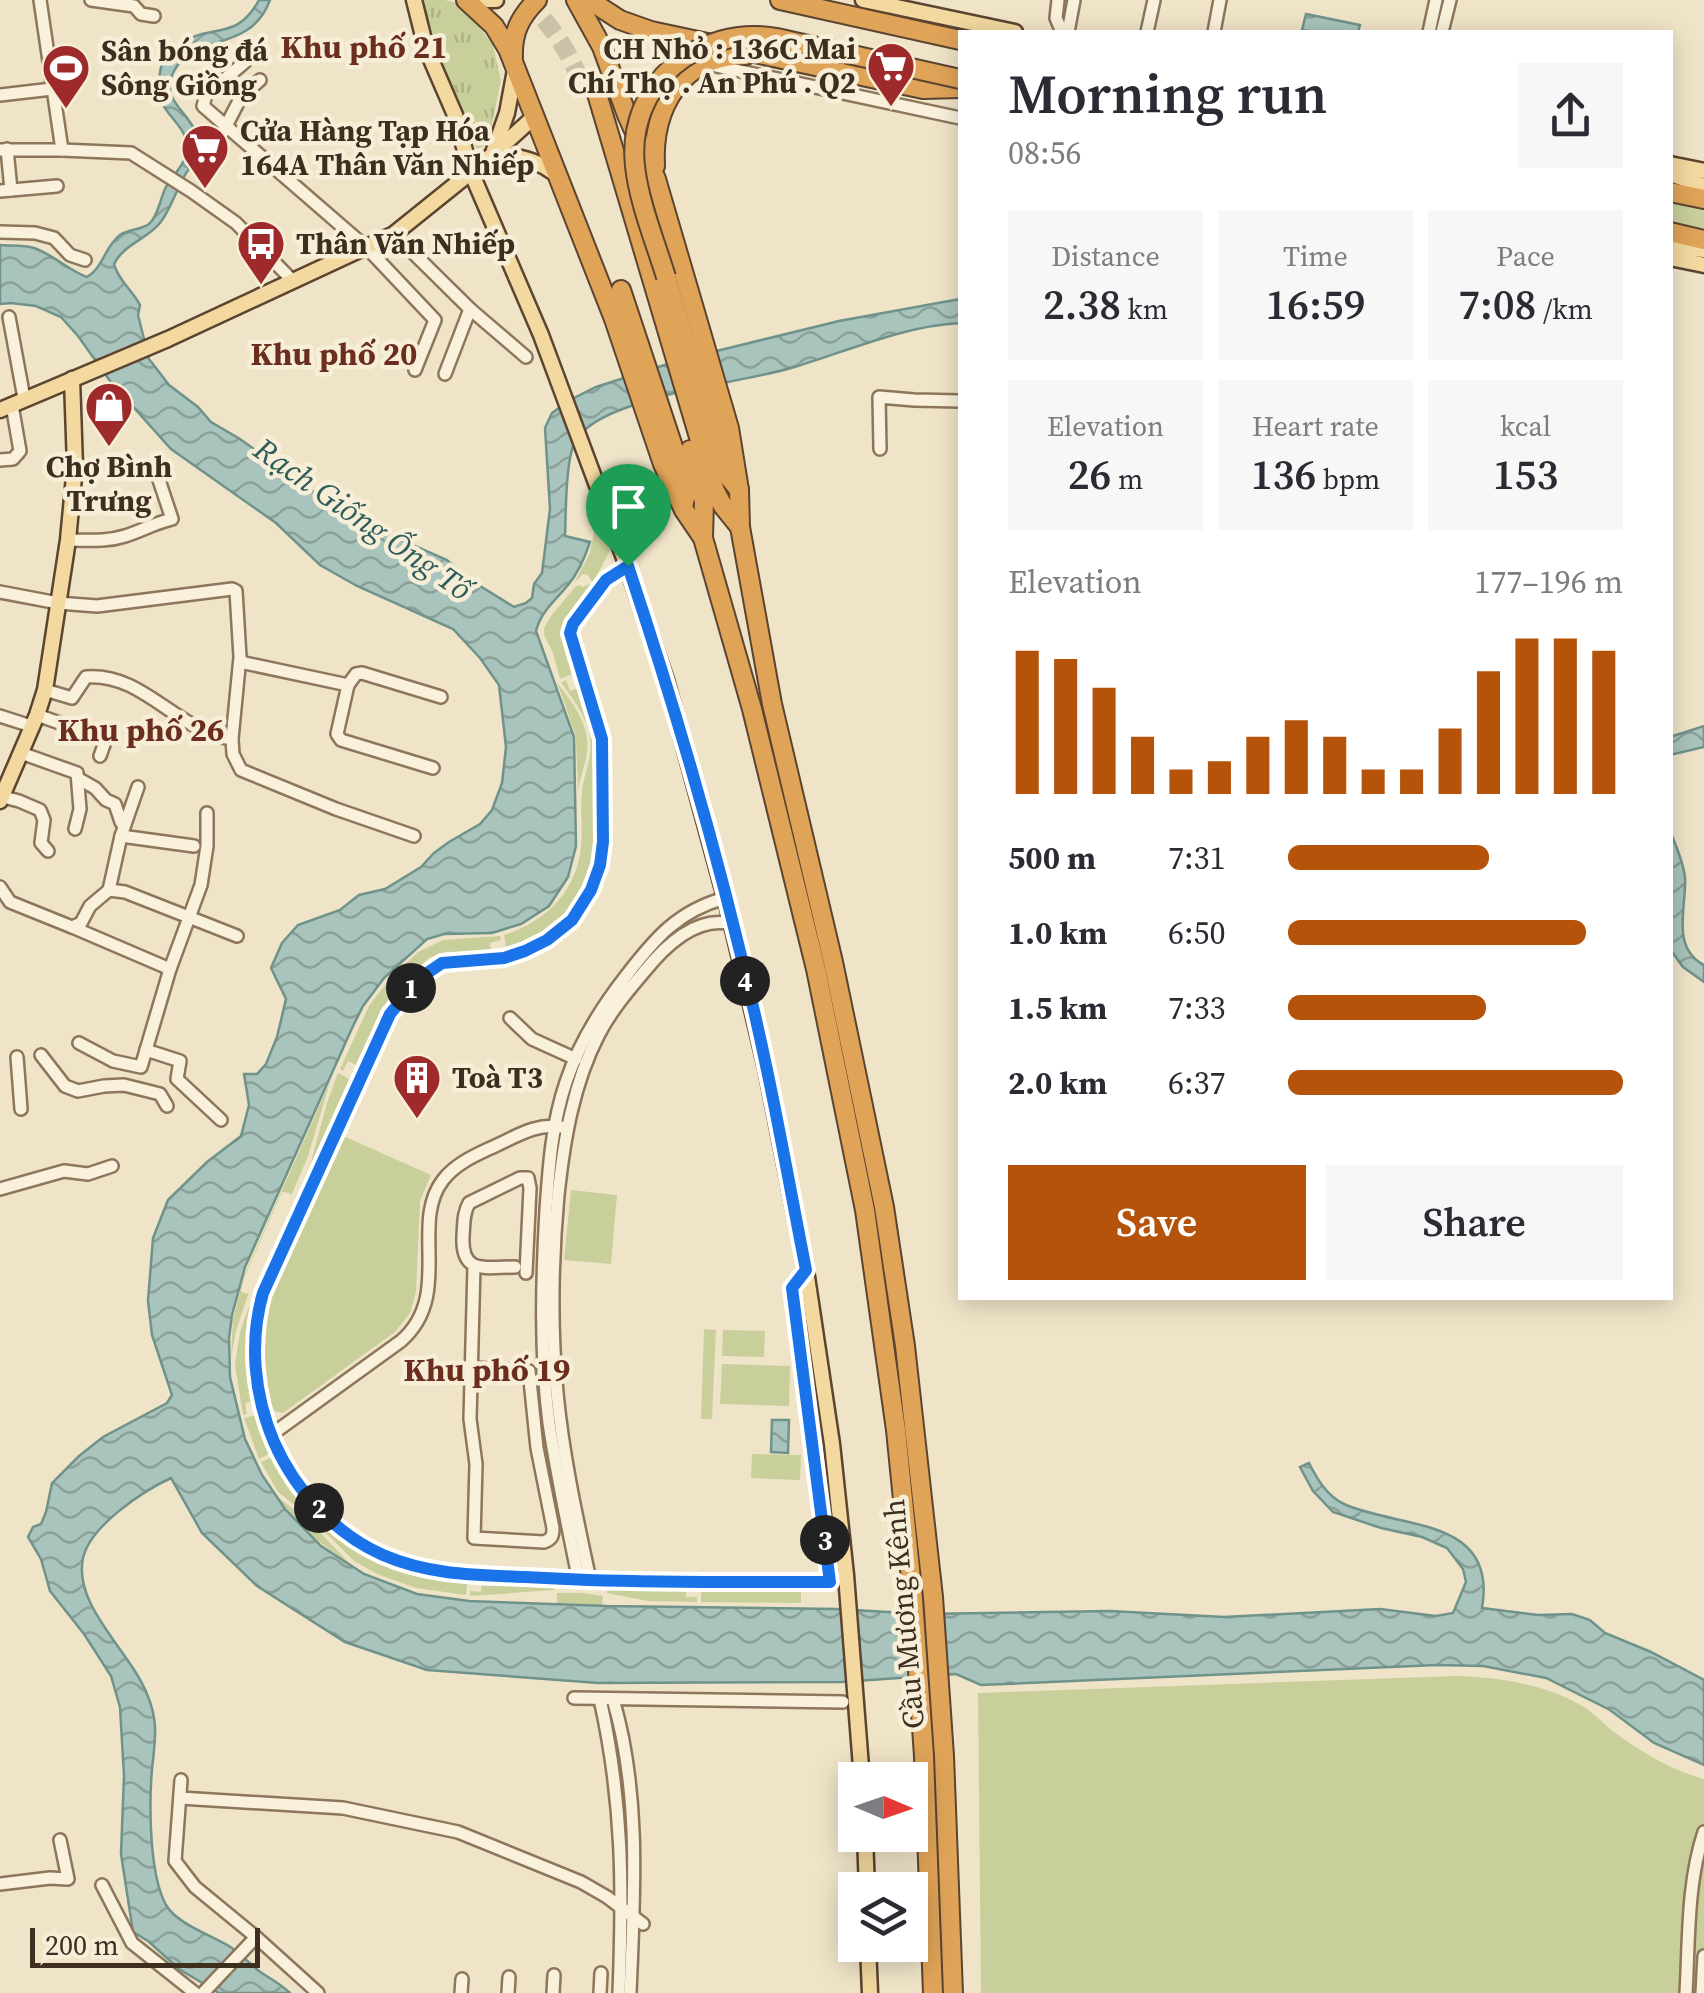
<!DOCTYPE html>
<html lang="en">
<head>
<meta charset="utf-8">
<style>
  body { margin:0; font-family:"Source Serif 4",serif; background:#f7f7f7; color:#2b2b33; height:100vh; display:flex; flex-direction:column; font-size:38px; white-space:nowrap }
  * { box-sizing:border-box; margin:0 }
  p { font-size:32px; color:#7c7c81 }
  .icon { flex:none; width:55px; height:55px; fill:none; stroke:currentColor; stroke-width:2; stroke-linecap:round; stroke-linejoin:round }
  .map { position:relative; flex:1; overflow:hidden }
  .details { position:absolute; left:958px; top:30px; width:715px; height:1270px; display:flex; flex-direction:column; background:#fff; border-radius:0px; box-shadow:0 5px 25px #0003 }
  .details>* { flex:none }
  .needle { width:65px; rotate:92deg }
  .fabs { position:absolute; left:838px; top:1762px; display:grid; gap:20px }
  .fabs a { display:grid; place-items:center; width:90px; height:90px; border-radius:0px; background:#fff; box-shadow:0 5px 25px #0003; font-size:50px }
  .scale { position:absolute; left:30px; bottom:25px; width:230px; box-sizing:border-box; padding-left:10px; border:5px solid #3d2e20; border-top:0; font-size:28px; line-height:35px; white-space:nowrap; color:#3d2e20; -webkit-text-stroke:8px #f7eed8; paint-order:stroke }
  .pin { position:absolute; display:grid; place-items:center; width:85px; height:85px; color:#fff; margin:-102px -42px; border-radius:50% 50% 50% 0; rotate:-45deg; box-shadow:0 0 10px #0007 }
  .pin .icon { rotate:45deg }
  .km { position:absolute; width:50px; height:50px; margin:-25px; border-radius:50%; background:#222; color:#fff; font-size:28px; line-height:50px; text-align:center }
  .round { display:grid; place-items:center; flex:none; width:105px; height:105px; border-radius:0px; background:#f7f7f7 }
  .head { display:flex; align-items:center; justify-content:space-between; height:170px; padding:0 50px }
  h1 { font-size:55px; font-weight:600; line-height:75px }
  .metrics { display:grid; grid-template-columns:repeat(3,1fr); gap:15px; height:170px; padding:10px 50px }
  .metrics div { display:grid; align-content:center; border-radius:0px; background:#f7f7f7; text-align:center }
  .metrics b { font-size:42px; font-weight:600 }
  .metrics small { font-size:28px; font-weight:400 }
  .metrics p { font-size:28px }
  .chart { height:280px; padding:20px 50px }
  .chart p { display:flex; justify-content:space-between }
  .chart svg { width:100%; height:180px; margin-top:10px; stroke:#b45309; stroke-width:6 }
  .button { display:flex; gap:20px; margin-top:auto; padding:20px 50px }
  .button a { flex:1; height:115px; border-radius:0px; background:#b45309; color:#fff; font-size:40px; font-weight:600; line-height:115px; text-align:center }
  .button a+a { background:#f7f7f7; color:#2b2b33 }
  ul { padding:0 50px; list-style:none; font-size:32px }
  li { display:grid; grid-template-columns:160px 120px 1fr; align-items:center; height:75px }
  li i { height:25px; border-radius:12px; background:#b45309 }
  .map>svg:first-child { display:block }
  .grass { fill:#c9cf9b }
  .park { fill:url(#park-tufts) }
  .water { fill:url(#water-waves); stroke:#6f938a; stroke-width:2.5 }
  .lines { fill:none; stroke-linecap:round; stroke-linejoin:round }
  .highway-tunnel { stroke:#ccc0a6; stroke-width:18; stroke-dasharray:18 9; stroke-linecap:butt }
  .minor-casing { stroke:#8d765c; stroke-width:16 }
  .major-casing { stroke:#5b4430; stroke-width:19 }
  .highway-casing { stroke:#5b4430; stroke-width:22 }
  .minor { stroke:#faf1dc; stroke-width:11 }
  .major { stroke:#f3d9a0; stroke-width:14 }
  .highway { stroke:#e0a458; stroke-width:18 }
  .highway-bridge-casing { stroke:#5b4430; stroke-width:22; stroke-linecap:butt }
  .highway-bridge { stroke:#e0a458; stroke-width:18 }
  .route-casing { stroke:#fff; stroke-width:20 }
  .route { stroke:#1a73e8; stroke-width:12 }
  .labels { text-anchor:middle; stroke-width:9; stroke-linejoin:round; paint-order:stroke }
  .poi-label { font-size:30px; font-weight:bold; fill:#3d2e20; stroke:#f7eed8; text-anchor:start }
  .street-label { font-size:30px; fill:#3d2e20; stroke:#f7eed8 }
  .neighbourhood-label { font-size:32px; font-weight:bold; fill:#6b2e1e; stroke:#f7eed8 }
  .water-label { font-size:32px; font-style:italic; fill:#2f5d5a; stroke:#f7eed8 }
</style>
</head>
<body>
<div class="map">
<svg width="1704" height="1993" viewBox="0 0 1704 1993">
  <defs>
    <pattern id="park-tufts" width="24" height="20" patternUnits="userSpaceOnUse" patternTransform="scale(2.5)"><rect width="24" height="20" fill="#c9cf9b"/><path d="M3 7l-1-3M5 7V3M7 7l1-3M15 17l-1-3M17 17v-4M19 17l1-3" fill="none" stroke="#aeb285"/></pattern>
    <pattern id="water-waves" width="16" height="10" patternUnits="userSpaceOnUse" patternTransform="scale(2.5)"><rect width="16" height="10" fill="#a9c4bc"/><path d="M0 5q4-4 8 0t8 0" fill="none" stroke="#8ba098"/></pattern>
  </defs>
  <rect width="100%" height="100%" fill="#f0e4c8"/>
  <g class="grass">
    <path d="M1670 199 1704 207V234L1670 227Z"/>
    <path d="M597 516 606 521 612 547 593 583 588 575 583 574 574 583 590 553Z"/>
    <path d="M589 584 592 586C563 633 553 614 572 674L560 679 553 653 544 635V628L551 616 575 587 579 585 583 587Z"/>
    <path d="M566 680 570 691 578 688 593 738 595 830 591 865 579 895 560 919 538 935 506 948 504 935C545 922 577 892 581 846 583 828 580 810 582 791 583 778 589 766 590 753 594 725 576 704 561 682Z"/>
    <path d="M557 682C571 702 590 723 587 750 586 764 580 777 578 791L576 737Z"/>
    <path d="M500 936 501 940 490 943 491 951 445 952 429 958 398 989 383 1008 356 1065 348 1061 343 1071 340 1069 369 1006 389 980 418 952 443 940Z"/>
    <path d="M338 1073 349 1079 256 1292 248 1345 252 1401 245 1403 247 1414 243 1415 235 1365 240 1332 256 1286 311 1162 327 1103Z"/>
    <path d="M330 1082 308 1156 291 1196 290 1193 282 1192 244 1278 241 1291 246 1294 249 1292 236 1331 231 1357 233 1320 243 1278Z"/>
    <path d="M341 1135 431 1175 420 1201 416 1292 410 1313 395 1332 283 1413 274 1411 268 1405 264 1384 262 1336 265 1318 276 1281Z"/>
    <path d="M571 1190 617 1195 611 1264 564 1260Z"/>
    <path d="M704 1329 716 1330 712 1419H701Z"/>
    <path d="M723 1330 765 1331 764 1357 722 1356Z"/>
    <path d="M722 1364 790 1366 789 1406 720 1404Z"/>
    <path d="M256 1415 270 1453 259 1459 244 1418Z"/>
    <path d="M752 1454 801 1455 800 1480 751 1478Z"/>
    <path d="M272 1457C314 1534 379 1576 467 1583L466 1595 416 1588 377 1574 354 1561 311 1518 278 1492 261 1462Z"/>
    <path d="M274 1494 310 1522 353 1567 310 1535Z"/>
    <path d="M482 1584 554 1587V1590L470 1596V1591L481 1592Z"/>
    <path d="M607 1589 686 1590V1597H697V1602L648 1601 607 1593Z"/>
    <path d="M701 1590H801V1603L701 1602Z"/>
    <path d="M557 1593H582L603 1596 602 1605 557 1604Z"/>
    <path d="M1455 1676C1499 1677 1546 1684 1584 1707 1595 1714 1604 1724 1614 1732 1641 1752 1671 1770 1704 1779V1993H981L978 1693Z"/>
  </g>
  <path class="park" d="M422 0H445L461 4 493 45 501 81 488 144 477 149 427 31Z"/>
  <g class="water">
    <path d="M259 0H270C250 54 194 32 174 71 155 107 207 116 197 155 195 162 189 168 185 175 176 190 171 209 160 223 146 240 124 244 114 264 118 280 133 291 140 305L138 315 149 359 169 385 198 407 211 422 240 439 349 517 447 560 472 581 514 607 526 603 532 598 534 584 542 573 550 509 545 428 552 413 568 401 596 387 680 360 839 321 960 299V323C902 326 846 352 791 368 737 383 681 387 628 407 611 413 588 423 577 438 565 455 566 514 565 536L590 542C585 557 579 572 568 585 556 600 541 611 536 631L574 737 576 846 568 877 549 906 521 924 492 933 444 934 427 939 384 978 363 1006 353 1026 245 1267 232 1315 229 1338 230 1377 245 1439 262 1475 285 1509 321 1546 364 1574 417 1594 469 1601 607 1606 837 1609 922 1614 1110 1611 1224 1617 1380 1609 1436 1616 1453 1613 1466 1582 1463 1569 1447 1548 1422 1537 1381 1528 1333 1512 1313 1491 1300 1467 1309 1463C1317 1479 1327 1496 1344 1504 1399 1529 1498 1516 1482 1608L1538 1615 1572 1614 1590 1620 1605 1633 1651 1652 1704 1680V1765L1654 1743 1610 1710 1546 1678 1483 1666 1437 1665 981 1685 956 1674 842 1682 598 1683 427 1670 345 1642 257 1586 202 1533 171 1478C143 1491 90 1526 83 1558 73 1606 130 1651 147 1694 159 1722 155 1740 152 1769 149 1804 149 1874 166 1905 177 1924 211 1935 229 1946 240 1953 249 1963 259 1971 269 1978 281 1984 290 1993H219L179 1969 148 1941 133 1932 121 1854 124 1776 120 1707 111 1676 84 1634 50 1591 41 1559 28 1537 33 1527 41 1524 46 1512 52 1483 79 1456 103 1437 167 1403 172 1395 152 1335 148 1301 153 1238 168 1200 207 1162 241 1136 249 1105 244 1074H257L266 1064 277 1037 286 999 271 968 282 943 298 925 340 910 359 895 385 889 421 867 434 853 449 842 480 824 492 810 502 783 506 747 499 685 480 658 453 629 357 586 320 565 276 523 171 449 110 381 78 336 61 317 36 306 11 303 0 304V245C11 246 24 245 34 248 54 255 68 270 87 277 103 268 105 246 120 235 129 229 141 230 149 224 158 216 160 200 165 189 171 177 187 163 187 149 188 119 149 113 160 73 160 71 163 59 164 58 165 57 175 49 176 48 207 20 235 45 259 0Z"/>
    <path d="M1306 14 1360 25 1358 32H1314L1302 30Z"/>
    <path d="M1704 726V747L1670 755V737Z"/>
    <path d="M1670 831C1676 846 1683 861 1685 877 1687 906 1670 947 1704 965V982L1683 967 1670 949Z"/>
    <path d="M772 1420H789L788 1453 771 1452Z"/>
  </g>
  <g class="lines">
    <path class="highway-tunnel" d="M525 0C553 26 572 55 584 91"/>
    <g class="minor-casing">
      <g id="minor">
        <path d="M40 0 62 150"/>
        <path d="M91 0 134 6 141 14 154 16"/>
        <path d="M1058 0 1056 18 1062 32"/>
        <path d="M1068 32 1074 0"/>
        <path d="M1147 32 1154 0"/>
        <path d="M1214 32 1220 0"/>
        <path d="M1429 32 1436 0"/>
        <path d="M1442 32 1450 0"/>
        <path d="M245 62 206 95 203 106 367 248 435 320 415 370"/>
        <path d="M707 64 960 118"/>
        <path d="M0 95 52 89"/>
        <path d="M7 149 11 190"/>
        <path d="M0 150H62L131 153 191 191 236 223 292 280"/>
        <path d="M211 155 241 97 260 80"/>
        <path d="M0 191 57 186"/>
        <path d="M0 232 35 233 54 238 70 255 85 260"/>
        <path d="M394 234 470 309 526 357"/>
        <path d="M9 317 24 398"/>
        <path d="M445 374 470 309"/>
        <path d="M880 449 879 397 914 400 960 401"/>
        <path d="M0 460 13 459 20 451 12 405"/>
        <path d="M68 540C88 540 106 542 125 536 141 531 155 523 172 519L156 471"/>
        <path d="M627 566 606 580 596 596 573 624 570 633 601 739 603 842 600 865 591 890 572 919 540 944 504 958 442 963 421 978 390 1014 263 1293C249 1342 254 1395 274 1442 295 1490 334 1534 383 1555 429 1575 476 1575 525 1578 627 1583 729 1582 830 1582L792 1288 806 1270"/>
        <path d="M0 592 58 603 97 606 232 589 236 591 240 657 232 739 233 754 241 770 336 809 414 836"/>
        <path d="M240 662 348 685 337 734 341 740 433 768"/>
        <path d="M348 685 356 674 362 673 441 697"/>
        <path d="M45 690 72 698 86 677C143 672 177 732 232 739"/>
        <path d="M37 715 102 738 105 742 100 756"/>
        <path d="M0 716 31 726"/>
        <path d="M21 753 77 773 80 809 75 829"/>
        <path d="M79 779 95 788 106 800 115 804 121 822 124 826"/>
        <path d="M0 796 19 801 40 810 44 820 41 843 48 851"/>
        <path d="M121 836 194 846"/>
        <path d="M0 887 10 902 72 927 81 923 90 906 109 890 125 892 237 936"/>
        <path d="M109 890 121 836 138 787"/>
        <path d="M72 927 170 969"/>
        <path d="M510 1018 532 1039 576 1059"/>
        <path d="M79 1043 113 1061 141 1067 170 969 201 885 207 846V813"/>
        <path d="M146 1050 180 1061 177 1079 221 1120"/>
        <path d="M41 1055 65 1086 78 1091 104 1086 124 1085 160 1094 167 1106"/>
        <path d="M17 1057 21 1109"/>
        <path d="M0 1189 64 1171 88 1174 112 1166"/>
        <path d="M515 1267C485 1267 461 1275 463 1236 464 1224 463 1214 469 1203L520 1178H528L530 1188 526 1273"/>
        <path d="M472 1368 529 1371 537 1448 553 1528C553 1536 552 1539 544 1542L474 1538 476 1464 470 1419 474 1266"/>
        <path d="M271 1435 401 1341C454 1295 409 1224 443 1180 456 1163 476 1155 495 1146 517 1136 536 1123 561 1127"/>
        <path d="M590 1580C577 1519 563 1456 557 1393 551 1328 552 1260 558 1195 564 1140 573 1084 599 1034 611 1011 627 992 644 972 664 947 696 915 732 924"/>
        <path d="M579 1581C568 1528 557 1476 549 1423 540 1353 542 1280 546 1210 549 1166 552 1123 566 1082 579 1043 601 1008 626 976 655 938 678 911 725 898"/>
        <path d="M574 1698 843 1702"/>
        <path d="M600 1699C623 1802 623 1888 619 1993"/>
        <path d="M613 1699C641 1793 634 1896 630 1993"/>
        <path d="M181 1780 175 1861 195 1887 256 1937 318 1993"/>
        <path d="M180 1798 343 1808 458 1832 581 1882 607 1897 643 1924"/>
        <path d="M0 1884 50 1878 68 1879 60 1840"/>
        <path d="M102 1885 132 1943 195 1993"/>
        <path d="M203 1993 256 1937"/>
        <path d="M461 1993 462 1979"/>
        <path d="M508 1993 509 1977"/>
        <path d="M553 1993 554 1975"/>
        <path d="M600 1993 601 1973"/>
        <path d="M1686 1993C1689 1940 1687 1883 1704 1832"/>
        <path d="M1702 1993 1704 1956"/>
      </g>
    </g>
    <g class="major-casing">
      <g id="major">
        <path d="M414 0 426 48 455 115 471 172 541 335 627 566 666 680 728 908 766 1068 806 1270 832 1444 846 1575 862 1780"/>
        <path d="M474 0H496"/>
        <path d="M863 0 1015 32"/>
        <path d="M494 150 507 113 515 70"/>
        <path d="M491 156C515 154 537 160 556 174"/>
        <path d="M1670 164 1704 171"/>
        <path d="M1670 174 1704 186"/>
        <path d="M1670 247 1704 250"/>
        <path d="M1670 258 1704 265"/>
        <path d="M0 410 168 339 394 234 491 156 535 116"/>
        <path d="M0 801 37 715 45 690 68 540 75 466 72 379"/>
        <path d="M865 1835 867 1890"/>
        <path d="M868 1945 870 1993"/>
      </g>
    </g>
    <g class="highway-casing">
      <g id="highway">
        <path d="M466 0 494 26 508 49 614 319 663 464 684 510 703 538 752 709 816 969 865 1210 896 1430 913 1599 924 1756 933 1993"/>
        <path d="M576 0 602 47 627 115 656 179 729 428 739 490 740 527 772 704 833 962 884 1207 905 1346 933 1597 944 1756 953 1993"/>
        <path d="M589 0 620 20 651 31 923 89 960 88"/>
        <path d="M780 0 960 40"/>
        <path d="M513 57C512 33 520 17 537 0"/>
        <path d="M595 87 715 491 723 506 740 527"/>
        <path d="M655 166C652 108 681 55 746 55"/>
        <path d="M1670 192 1704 199"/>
        <path d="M1670 232 1704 240"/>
        <path d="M666 277 724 471 739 490"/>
        <path d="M621 290 687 489 683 507"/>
        <path d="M690 450 704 501 703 538"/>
      </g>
    </g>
    <use href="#minor" class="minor"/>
    <use href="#major" class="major"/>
    <use href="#highway" class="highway"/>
    <g class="highway-bridge-casing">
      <path id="highway-bridge" d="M666 277C655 241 639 203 635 166 626 84 699 24 777 38L960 79"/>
    </g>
    <use href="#highway-bridge" class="highway-bridge"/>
  </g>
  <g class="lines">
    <g class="route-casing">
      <path id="route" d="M628 566C683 731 731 899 767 1070 781 1136 793 1204 806 1270L792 1288 830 1582C729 1582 627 1583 525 1577 476 1575 429 1575 383 1555 335 1534 295 1490 274 1442 254 1395 249 1342 263 1293L390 1014 420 978 442 963 504 958 525 951 547 940 572 920 591 890 600 865 603 842 602 739 570 633 573 624 606 580Z"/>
    </g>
    <use href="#route" class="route"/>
  </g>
  <defs>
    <g id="supermarket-pin" transform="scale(2.5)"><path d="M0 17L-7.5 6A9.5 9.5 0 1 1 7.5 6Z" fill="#9e2a2b" stroke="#f7eed8"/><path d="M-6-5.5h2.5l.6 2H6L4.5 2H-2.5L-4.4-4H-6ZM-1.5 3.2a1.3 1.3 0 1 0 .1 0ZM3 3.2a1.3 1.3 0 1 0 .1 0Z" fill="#fff"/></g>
    <g id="stadium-pin" transform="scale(2.5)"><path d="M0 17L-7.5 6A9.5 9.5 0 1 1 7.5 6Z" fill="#9e2a2b" stroke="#f7eed8"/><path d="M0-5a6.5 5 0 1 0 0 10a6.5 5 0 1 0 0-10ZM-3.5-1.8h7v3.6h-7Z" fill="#fff"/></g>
    <g id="bus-pin" transform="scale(2.5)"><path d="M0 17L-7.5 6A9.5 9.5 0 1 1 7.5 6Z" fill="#9e2a2b" stroke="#f7eed8"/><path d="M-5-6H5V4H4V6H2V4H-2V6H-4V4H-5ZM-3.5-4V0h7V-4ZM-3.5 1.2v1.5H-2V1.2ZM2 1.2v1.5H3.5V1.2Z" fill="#fff"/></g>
    <g id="shop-pin" transform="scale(2.5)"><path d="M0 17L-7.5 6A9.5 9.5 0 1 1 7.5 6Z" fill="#9e2a2b" stroke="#f7eed8"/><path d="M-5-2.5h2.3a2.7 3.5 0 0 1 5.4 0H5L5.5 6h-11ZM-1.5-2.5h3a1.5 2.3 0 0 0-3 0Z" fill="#fff"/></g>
    <g id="building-pin" transform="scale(2.5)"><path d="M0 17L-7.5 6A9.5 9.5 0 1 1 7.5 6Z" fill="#9e2a2b" stroke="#f7eed8"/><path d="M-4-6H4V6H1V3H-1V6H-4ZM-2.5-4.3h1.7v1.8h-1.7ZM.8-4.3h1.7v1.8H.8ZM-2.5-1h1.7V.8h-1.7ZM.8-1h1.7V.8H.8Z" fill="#fff"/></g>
  </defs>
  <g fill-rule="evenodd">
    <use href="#supermarket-pin" x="891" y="66"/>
    <use href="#stadium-pin" x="66" y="68"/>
    <use href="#supermarket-pin" x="205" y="148"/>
    <use href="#bus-pin" x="261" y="244"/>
    <use href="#shop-pin" x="109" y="406"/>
    <use href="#building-pin" x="417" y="1078"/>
  </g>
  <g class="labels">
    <g class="poi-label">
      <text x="856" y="59" text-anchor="end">CH Nhỏ : 136C Mai<tspan x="856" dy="34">Chí Thọ . An Phú . Q2</tspan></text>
      <text x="101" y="61">Sân bóng đá<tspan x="101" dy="34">Sông Giồng</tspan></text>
      <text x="240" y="141">Cửa Hàng Tạp Hóa<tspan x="240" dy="34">164A Thân Văn Nhiếp</tspan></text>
      <text x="296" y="254">Thân Văn Nhiếp</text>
      <text x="109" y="477" text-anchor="middle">Chợ Bình<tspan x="109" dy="34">Trưng</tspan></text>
      <text x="452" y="1088">Toà T3</text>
    </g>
    <g class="street-label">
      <text transform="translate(904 1614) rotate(-95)" y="10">Cầu Mương Kênh</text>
    </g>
    <g class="neighbourhood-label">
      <text x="364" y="58">Khu phố 21</text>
      <text x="334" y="365">Khu phố 20</text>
      <text x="141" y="741">Khu phố 26</text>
      <text x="487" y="1381">Khu phố 19</text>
    </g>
    <g class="water-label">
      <text transform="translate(363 519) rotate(35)" y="11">Rạch Giống Ống Tố</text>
    </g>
  </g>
</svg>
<div class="fabs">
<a><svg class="needle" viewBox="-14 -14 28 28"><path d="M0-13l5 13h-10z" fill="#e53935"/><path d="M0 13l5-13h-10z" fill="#7c7c81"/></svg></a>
<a><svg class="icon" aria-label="layers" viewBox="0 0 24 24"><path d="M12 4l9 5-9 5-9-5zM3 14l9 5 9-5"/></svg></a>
</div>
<div class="scale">200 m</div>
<div class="pin" style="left:628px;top:566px;background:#1e9e55"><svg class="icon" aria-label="arrive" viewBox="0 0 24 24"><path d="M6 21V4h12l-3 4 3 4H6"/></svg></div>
<b class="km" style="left:411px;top:988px">1</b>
<b class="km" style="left:319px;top:1508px">2</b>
<b class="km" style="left:825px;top:1540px">3</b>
<b class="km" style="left:745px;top:981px">4</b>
<section class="details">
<div class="head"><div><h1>Morning run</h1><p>08:56</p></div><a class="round"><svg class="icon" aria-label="share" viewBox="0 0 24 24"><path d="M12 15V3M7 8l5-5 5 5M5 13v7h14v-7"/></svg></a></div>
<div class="metrics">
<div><p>Distance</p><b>2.38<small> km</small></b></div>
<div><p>Time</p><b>16:59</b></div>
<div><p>Pace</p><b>7:08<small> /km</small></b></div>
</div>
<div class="metrics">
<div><p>Elevation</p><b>26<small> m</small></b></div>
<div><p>Heart rate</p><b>136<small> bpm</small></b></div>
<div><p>kcal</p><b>153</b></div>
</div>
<div class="chart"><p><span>Elevation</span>177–196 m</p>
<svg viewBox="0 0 160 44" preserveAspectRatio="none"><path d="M5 44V9M15 44V11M25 44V18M35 44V30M45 44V38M55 44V36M65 44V30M75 44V26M85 44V30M95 44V38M105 44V38M115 44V28M125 44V14M135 44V6M145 44V6M155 44V9"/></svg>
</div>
<ul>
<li><b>500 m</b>7:31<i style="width:60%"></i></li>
<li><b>1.0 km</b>6:50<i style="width:89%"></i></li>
<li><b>1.5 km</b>7:33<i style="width:59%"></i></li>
<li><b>2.0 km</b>6:37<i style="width:100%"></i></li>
</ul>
<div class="button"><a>Save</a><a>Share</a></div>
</section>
</div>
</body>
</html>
